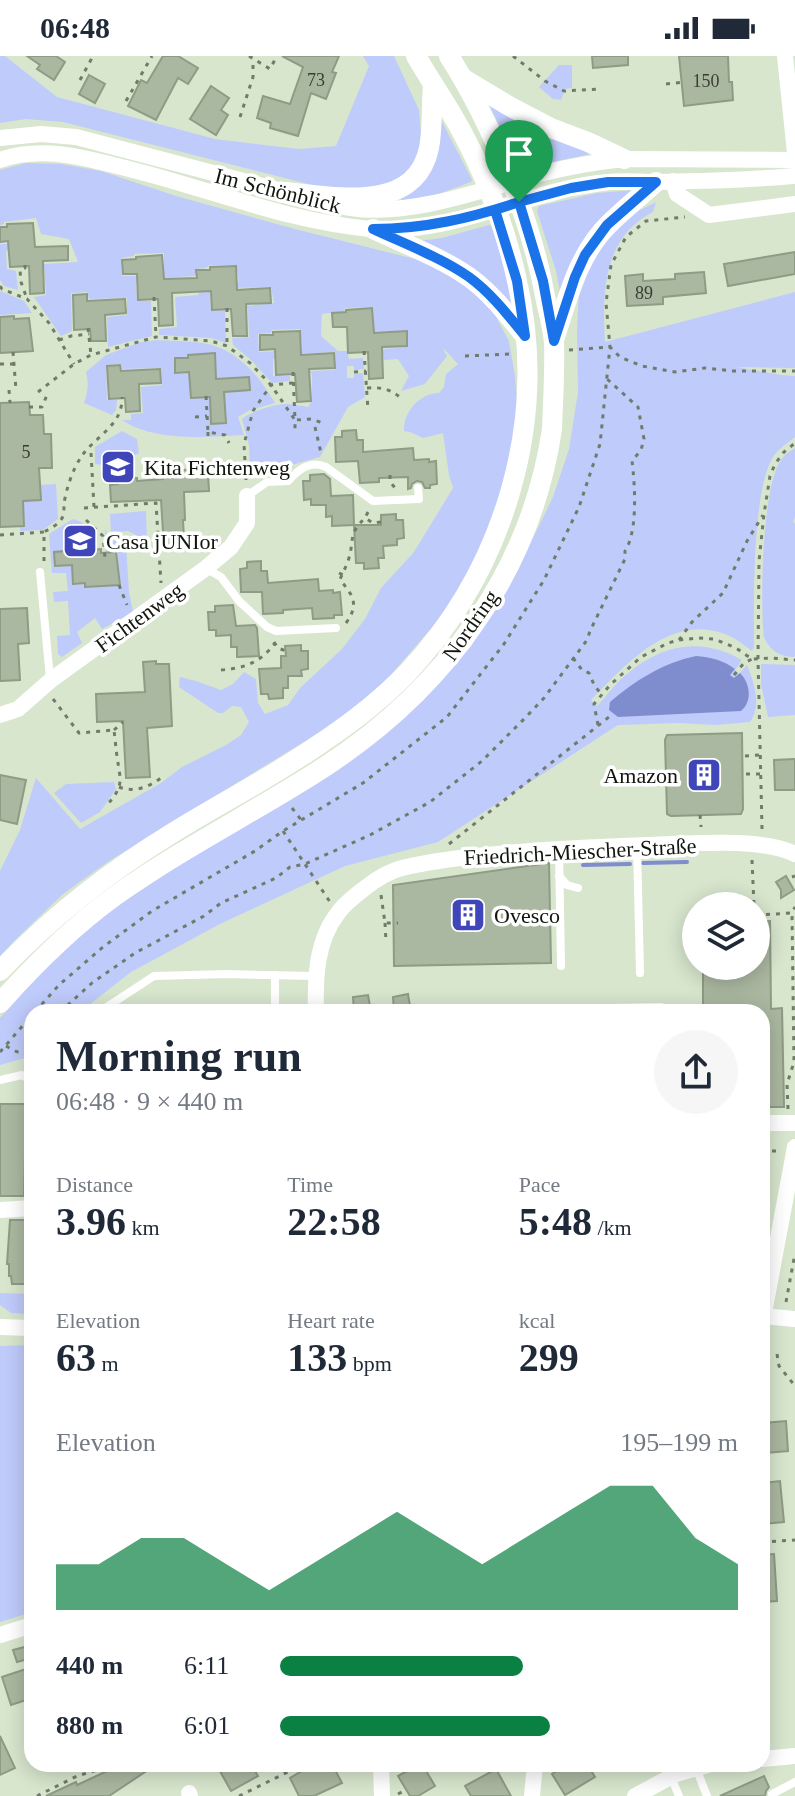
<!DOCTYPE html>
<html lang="en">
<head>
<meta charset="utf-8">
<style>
  body { margin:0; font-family:"Times New Roman",serif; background:#f6f6f7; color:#1f2937; height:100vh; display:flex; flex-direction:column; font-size:30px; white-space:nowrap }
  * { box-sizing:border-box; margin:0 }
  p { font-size:26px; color:#747a83 }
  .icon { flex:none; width:44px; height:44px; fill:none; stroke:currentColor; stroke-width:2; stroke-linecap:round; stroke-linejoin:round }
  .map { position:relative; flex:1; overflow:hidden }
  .drawer { position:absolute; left:24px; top:948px; width:746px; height:768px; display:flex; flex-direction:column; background:#fff; border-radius:24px; box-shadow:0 4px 20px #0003 }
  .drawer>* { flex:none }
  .tools { position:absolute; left:682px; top:836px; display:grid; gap:16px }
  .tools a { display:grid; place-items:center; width:88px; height:88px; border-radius:50%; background:#fff; box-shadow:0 4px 20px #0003; font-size:40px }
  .pin { position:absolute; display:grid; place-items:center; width:68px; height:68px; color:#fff; margin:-82px -34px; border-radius:50% 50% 50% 0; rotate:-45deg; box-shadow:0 0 8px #0007 }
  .pin .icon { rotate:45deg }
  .round { display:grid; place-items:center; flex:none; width:84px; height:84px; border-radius:42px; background:#f6f6f7 }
  .summary { display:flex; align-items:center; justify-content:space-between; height:136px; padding:0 32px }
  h1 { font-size:44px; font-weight:800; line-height:60px }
  .figures { display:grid; grid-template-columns:repeat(3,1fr); gap:12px; height:136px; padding:8px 32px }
  .figures div { display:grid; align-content:center }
  .figures b { font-size:40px; font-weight:800 }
  .figures small { font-size:22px; font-weight:400 }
  .figures p { font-size:22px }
  .chart { height:224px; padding:16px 32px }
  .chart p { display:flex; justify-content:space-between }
  .chart svg { width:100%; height:144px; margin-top:8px; fill:#0b8043; opacity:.7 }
  ul { padding:0 32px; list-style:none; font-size:26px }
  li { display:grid; grid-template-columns:128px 96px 1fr; align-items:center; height:60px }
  li i { height:20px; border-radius:10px; background:#0b8043 }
  .status { display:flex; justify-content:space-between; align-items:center; height:56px; padding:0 40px; background:#fff; direction:ltr }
  .status svg { height:22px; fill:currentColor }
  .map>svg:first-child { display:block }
  .green { fill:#bfcbfb }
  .water { fill:#7f8dcf }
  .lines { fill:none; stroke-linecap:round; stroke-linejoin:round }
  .stream { stroke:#7f8dcf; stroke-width:4 }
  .building { fill:#abb8a1; stroke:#8e9b85; stroke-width:2 }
  .path { stroke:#717b6a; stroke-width:3; stroke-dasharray:4 6; stroke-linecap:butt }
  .service { stroke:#fff; stroke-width:8 }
  .minor { stroke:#fff; stroke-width:16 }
  .tertiary { stroke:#fff; stroke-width:20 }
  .route-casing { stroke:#fff; stroke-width:16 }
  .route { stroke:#1a73e8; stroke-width:10 }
  .labels { text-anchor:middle; stroke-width:7; stroke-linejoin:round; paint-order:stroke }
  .number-label { font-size:18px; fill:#383e32 }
  .street-label { font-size:22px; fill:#11160d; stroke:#fff }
  .poi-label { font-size:22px; fill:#11160d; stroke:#fff; text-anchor:start }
</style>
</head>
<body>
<div class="status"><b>06:48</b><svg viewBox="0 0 49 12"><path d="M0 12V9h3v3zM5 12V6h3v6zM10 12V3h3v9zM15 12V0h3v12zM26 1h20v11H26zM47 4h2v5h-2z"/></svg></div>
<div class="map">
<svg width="795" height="1740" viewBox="0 0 795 1740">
  <rect width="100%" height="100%" fill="#d8e6ce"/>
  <g class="green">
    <path d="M0 0H5L57 41 215 83 299 93 336 90 369 10 363 0H394L419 54 422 89 414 109 398 125 379 134H332L63 66 26 63 0 67Z"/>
    <path d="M559 9H572V32L565 33 561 44 553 43 539 31Z"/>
    <path d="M483 36 595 97 548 107 521 115Z"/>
    <path d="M438 58 472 124 471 126 441 137 402 146 401 143 419 129Z"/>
    <path d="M26 107 61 108 101 115 176 140 295 173 419 204 465 227 494 257 509 285 515 320 517 348 515 379 503 430 493 460 471 513 440 562 383 628 338 665 109 805 63 838 15 884 0 900V815L20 774 36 722 80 773 161 727 182 711 226 689 241 679 249 666 241 651 232 650 223 657H218L179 631 180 621 196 625 221 634 233 628 244 616 256 623 258 647 265 658 288 649 300 632 342 593 365 563 381 532 414 496 453 432 449 419 443 377 423 382 410 376 404 375C403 356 420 337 439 337L444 331 446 318 458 308 442 291 447 300 425 328 401 335 409 320 398 303 384 304 382 293 408 291 407 275 369 276V269L374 268 373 251 345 252 344 255 322 258 321 280 338 295H347L349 303 363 302 364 313 354 314V310H347V322H354V318L363 317 365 341 348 351 320 401 295 408 271 412 268 417 262 420 250 415 249 389 242 363C250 356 276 347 287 348 294 348 300 350 308 351L312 345V318L309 315 335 314V296L296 298 295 291 302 289 300 273 272 274 271 277 258 278 259 296 279 295V302L273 303V320H290V325L272 327 251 304 233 289 232 282 249 281 248 253 246 250 274 247 271 231 232 232V226L239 225 236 209H210L206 212 197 213 195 220 158 222V215L164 214V197L134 198V200L121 202 122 220H141V227H136L137 245H151L152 280 108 291 107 261 127 259V242L89 243 87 236 71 237 72 275 61 280 34 241 46 239 44 208 78 206 69 183 41 178 36 162 4 166V168L0 169V114Z"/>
    <path d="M635 134 561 241 556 215 537 155 539 150 597 137Z"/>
    <path d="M656 146 653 156C603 181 602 237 605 286L795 236V312L736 311 781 319 795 320V381C789 386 781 391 776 397 751 426 754 551 754 591L752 595C743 588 735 582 725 578 670 557 625 609 591 644L597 650C607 640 615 627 627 618 663 588 701 581 742 604L735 614 739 618 747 609C754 626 762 650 750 666L716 669 678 667 618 669 438 786 345 810 220 868 131 916 80 956H32V1000L0 1009V962L55 901 112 853 396 668 470 592 505 537 535 478 553 441 569 393 578 336 577 275 579 234 596 197 616 171 638 155Z"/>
    <path d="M489 169 492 170 501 198 514 254 419 185 442 182Z"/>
    <path d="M0 188H11L12 194 6 195 7 213 16 215 18 234 4 230 0 224Z"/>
    <path d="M216 229V237L210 238 211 255 225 254 226 287 211 282 159 279V273L177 271 175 241 198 239 200 230Z"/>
    <path d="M0 235 24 245 32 257 0 259Z"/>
    <path d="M157 284C173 285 201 285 215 290 242 299 261 323 275 347L250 354 238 361 244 379C206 381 155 386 122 364H131V358L143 357 141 331 162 329 161 312 122 313 121 308 106 309 107 344H117L116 354 112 359 84 347C88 336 89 327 86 316L106 299 141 286Z"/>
    <path d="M122 375 137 383 139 397 112 410 95 408V391Z"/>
    <path d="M795 392V461L793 466 795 468V601C780 601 770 595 764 581 760 547 762 430 781 404 784 399 790 395 795 392Z"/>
    <path d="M56 428 58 463 43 474 20 475V470L24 469 23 445 40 444V429Z"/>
    <path d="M146 455 147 485 128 475 111 476 110 458Z"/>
    <path d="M73 463C91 468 88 475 89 491L66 493V495L55 496V510L72 509 73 527H85L86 531 120 529 116 496 106 497 105 473 110 483 126 489 129 536 133 556 102 573 95 562 77 576 82 587 62 601 58 598 57 580 70 579 68 545 54 546 53 536 68 535 66 517H52L49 478Z"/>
    <path d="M761 608 795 609V659L768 661 761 628Z"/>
    <path d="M114 726 116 733 100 756 81 767 54 737 66 728Z"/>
    <path d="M0 1237 32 1238V1258L11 1257 0 1249Z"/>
    <path d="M32 1289V1556L0 1566V1290Z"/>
  </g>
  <path class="water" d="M696 600C710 601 723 604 735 613L730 619 734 622 740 617C750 627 753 645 741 655L618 661 609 654 610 646C636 624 663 607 696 600Z"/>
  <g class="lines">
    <g class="stream">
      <path d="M643 807 687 806"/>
      <path d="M583 809 630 808"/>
    </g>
  </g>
  <g class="building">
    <path d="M27 0H56L65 6 54 24 37 13 40 9Z"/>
    <path d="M163 0H178L198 12 188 28 178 22 156 64 128 50 141 24 147 27Z"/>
    <path d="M282 0H339L332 16 336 17 326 43 311 37 298 80 270 72 271 67 257 62 263 40 290 48 303 11Z"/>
    <path d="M592 0H628V9L593 12Z"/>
    <path d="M679 0H728L729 26H732L733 44 684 50Z"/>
    <path d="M89 19 105 28 95 47 79 38Z"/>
    <path d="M211 30 229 42 221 54 228 59 216 79 190 63Z"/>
    <path d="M33 167 35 191 68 190V204L43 205 44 237 30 238 29 210 10 211 8 185 0 186V171H7V168Z"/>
    <path d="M795 196V218L728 230 724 208Z"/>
    <path d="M162 199 164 223 197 222 196 214H210V211L236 210 237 234 270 232 271 247 246 248 247 280H233L231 253 212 254 211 235 172 237 173 269 159 270 158 243 138 244 137 218H123L122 204 136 203V201Z"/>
    <path d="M704 216 706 237 663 241V248L627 250 625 220 643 218V225L675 223V218Z"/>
    <path d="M87 238V245L125 243 126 257 105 259 106 285H91L90 273 74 274 73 239Z"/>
    <path d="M372 252 374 277 407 275V290L382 291 383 322 369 323 368 296 348 297 347 271H333L332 257 346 256V254Z"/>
    <path d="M14 260V263L29 262 33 295 0 297V261Z"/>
    <path d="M300 275 301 299 334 297 335 312 309 313 311 345 297 346 295 318 276 319 275 293 260 294V279H273V276Z"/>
    <path d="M215 297 216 323 249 321 250 334 224 336 226 367 211 368 210 341 191 342 189 316 175 317V302H188V299Z"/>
    <path d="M120 309 121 315 160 313 161 327 139 328 140 355 126 356 125 342 109 343 107 310Z"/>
    <path d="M29 346 30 359H43L44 378H51L52 412H39L41 444 23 445 24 470 0 471V347Z"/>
    <path d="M356 374 357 384H363V396L413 392 414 404 429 403V406L436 405 437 428 430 429V432H425L422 426 417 425 412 428 411 432 408 433V421L379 422V426L360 427 358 405 336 406 335 381H342V375Z"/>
    <path d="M181 411V414L200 413V419L208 418 209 435 184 436 185 464H183L184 483H178V490L164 491 161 444 111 446 110 429 118 428V423L137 422V425L163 423 162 412Z"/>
    <path d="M324 418 330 423 331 440 353 439 354 469 332 470V460L326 461V449H311V443L304 444 303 425H310V419Z"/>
    <path d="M396 458V464H403L404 482 397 483V489L383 490 384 502H378L379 512 364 513V507H356L354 469H381V459Z"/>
    <path d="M89 491V494L101 493V497L116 496 120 529 85 531V527L73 528 72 509 55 510 54 496 66 495V493Z"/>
    <path d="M261 505V515H267L268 527 318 523 319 535 333 534V537L340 536 342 559H334V562L313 563 312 552 283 554V557L263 558 262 536H241L240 513 247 512V506Z"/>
    <path d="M233 549 236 570 255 569 257 572 259 600 237 601V591H231V579L216 580V574H209L208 556H215V550Z"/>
    <path d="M27 552 29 587 18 588 20 624 0 625V553Z"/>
    <path d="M301 589V595H308V613L301 614 302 620H288V632H283V642L269 643 268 638H261L259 613 281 612V600H286L285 590Z"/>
    <path d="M156 605V608H169L172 670 147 672 150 721 126 722 123 665 97 666 96 638 145 636 143 606Z"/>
    <path d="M742 677 743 753 741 758 671 760 667 758 665 684 667 679Z"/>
    <path d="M795 703V734H775L774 704Z"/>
    <path d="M0 719 26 724 17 768 0 764Z"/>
    <path d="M549 807 551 907 394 910 393 829Z"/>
    <path d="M786 820 794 834 781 842V834L776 826Z"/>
    <path d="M770 865 771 953 782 952 784 1051H762V956H751V951L703 952V910H756V866Z"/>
    <path d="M408 938 411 956H394L393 941Z"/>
    <path d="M368 939 371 956H354L353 941Z"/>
    <path d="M0 1048H26L24 1140H0Z"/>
    <path d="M10 1164H32L31 1228H12L11 1220H9V1208H7Z"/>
    <path d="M786 1365 788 1395 766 1397 763 1367Z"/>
    <path d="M780 1425 784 1466 762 1468V1427Z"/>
    <path d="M774 1498 777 1545 762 1546V1499Z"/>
    <path d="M32 1589V1602L17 1606 13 1594Z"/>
    <path d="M26 1613 32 1631V1642L11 1649 2 1621Z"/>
    <path d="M0 1680 15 1712 0 1719Z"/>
    <path d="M122 1708H157L109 1740H46L76 1726 77 1729Z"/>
    <path d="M216 1708H251L258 1720 231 1735Z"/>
    <path d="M314 1708H332L342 1727 314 1740H299L290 1722Z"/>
    <path d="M420 1708H422L435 1730 418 1740H410L398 1720Z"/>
    <path d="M568 1708H587L595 1721 565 1739 552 1718Z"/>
    <path d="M496 1713 511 1740H471L465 1730Z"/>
    <path d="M764 1720 769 1731 766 1735 765 1740H720Z"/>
  </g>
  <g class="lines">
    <g class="path">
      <path d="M249 0 270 13 277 0"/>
      <path d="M513 0 545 25 564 35 599 33"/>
      <path d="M80 24 93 0"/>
      <path d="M666 28 684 26"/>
      <path d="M126 45 152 0"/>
      <path d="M240 61 253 21V3"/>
      <path d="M25 209V212L20 214 21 226 27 243"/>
      <path d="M0 230 2 233 27 243 49 267 74 308"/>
      <path d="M154 241 156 281"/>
      <path d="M227 252V290"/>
      <path d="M88 272 91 299"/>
      <path d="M59 284 71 280 89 278"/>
      <path d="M569 294 610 291 620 301 642 310 675 316 705 312 733 315H795"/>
      <path d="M364 295 368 354"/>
      <path d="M13 296 16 334"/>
      <path d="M465 300 510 298"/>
      <path d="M0 308H15"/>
      <path d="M293 316 295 364 311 363 326 368"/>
      <path d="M354 316 366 315"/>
      <path d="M367 332C382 331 391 333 402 343"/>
      <path d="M9 334 10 347"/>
      <path d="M38 336 74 308 91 299 156 281 211 285 227 290 250 307 271 329 295 364V377"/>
      <path d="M206 340 208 376 225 379 229 387"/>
      <path d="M29 351H42L47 339"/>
      <path d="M195 361 207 360"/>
      <path d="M315 371 321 397"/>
      <path d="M208 376V386"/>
      <path d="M91 397 94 451"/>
      <path d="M390 419V426L396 433"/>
      <path d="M246 424 244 388 253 355 271 329 293 327"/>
      <path d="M84 452 156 447 161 527"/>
      <path d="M368 456 365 462 373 467 381 466"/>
      <path d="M86 464 103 480 105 502"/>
      <path d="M0 479 44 476"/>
      <path d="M44 505V476C51 472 60 468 63 460 64 458 64 451 64 448 66 433 73 413 81 401 95 380 123 370 122 341"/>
      <path d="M339 517 348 521"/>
      <path d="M119 529 127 549"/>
      <path d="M346 567C359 549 354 540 340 524 342 517 346 512 348 505 355 485 347 479 365 462"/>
      <path d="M679 584 692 566 723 537 747 485 763 459"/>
      <path d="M274 586 278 592 286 595"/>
      <path d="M573 602 582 614 589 617 595 631 602 638"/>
      <path d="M221 614C245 612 260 607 275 587"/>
      <path d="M734 619 744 607 752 603"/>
      <path d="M53 643 79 677 114 674C115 683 116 692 117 701 121 726 124 730 106 750"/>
      <path d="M598 669 594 648 610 629 641 601 668 587 679 584 698 582 714 583 736 592 752 603 771 602 795 604"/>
      <path d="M114 674 123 666"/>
      <path d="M745 700 760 699"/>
      <path d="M746 718H761"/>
      <path d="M119 731C134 737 150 731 162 721"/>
      <path d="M292 752 302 765"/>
      <path d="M700 759 701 771"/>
      <path d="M762 773 758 602 759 505 764 458 770 420 775 408 784 396 795 387"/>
      <path d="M283 775 330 846"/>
      <path d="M449 788 609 661"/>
      <path d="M752 804 754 850"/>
      <path d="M792 821 795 820"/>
      <path d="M381 839 385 867H398"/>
      <path d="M756 859 792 857 795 851"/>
      <path d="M385 867 386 886"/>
      <path d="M35 956 59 929 103 891 152 855 255 795 283 775 363 727 447 661 504 588 544 524 579 451 600 388 610 291 606 247 611 209 626 181 646 165 685 161"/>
      <path d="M60 956 92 927 135 897 204 860 221 847 276 822 290 811 305 808 370 779 430 746 482 705 525 662 544 642 587 584 590 575 625 503V495C638 475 635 429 632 405L641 394 644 383 638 351 607 323"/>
      <path d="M6 990C15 995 22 1000 32 995"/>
      <path d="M0 996 32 959"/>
      <path d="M788 1053 787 1028 794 1006 792 857"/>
      <path d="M762 1095H778"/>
      <path d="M786 1246 795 1197"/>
      <path d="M777 1298 779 1310 795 1330"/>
      <path d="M762 1486 795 1484"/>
      <path d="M398 1738 406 1734"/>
      <path d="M37 1740 77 1720 97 1714"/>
      <path d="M239 1740 304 1708"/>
    </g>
    <g class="service">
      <path d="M247 440 267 426 288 425C299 413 310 404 326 411L373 445 419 443 418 432"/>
      <path d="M207 513 221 521 239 545 267 571 276 575 336 572"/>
      <path d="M40 516 50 623"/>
      <path d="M637 790 640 917"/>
      <path d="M559 793 561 910"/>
      <path d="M559 820 567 829 578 832"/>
      <path d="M608 952 661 951V956"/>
      <path d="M99 956 154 920 226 918 315 920"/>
      <path d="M275 956V919"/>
      <path d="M580 956V952H608V955"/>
      <path d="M0 1024 22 1019 32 1025"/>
      <path d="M696 1712 707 1740"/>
      <path d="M671 1721 679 1740"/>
      <path d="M772 1738 795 1726"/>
    </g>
    <g class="minor">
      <path d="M785 0 795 97"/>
      <path d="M0 82 41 78 76 81 293 138"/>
      <path d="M0 104C45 88 92 104 137 115 214 135 291 166 371 173 454 180 527 133 608 126 624 124 640 126 656 126 703 125 749 124 795 120"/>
      <path d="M673 125 677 138 709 159 795 148"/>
      <path d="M327 146C335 148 343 151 351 152 410 161 482 134 539 118 567 111 596 106 624 103L795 104"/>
      <path d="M0 659 18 653 51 624 206 512 231 491 247 467V440"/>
      <path d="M316 956C315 923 316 885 338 857 344 848 356 839 365 832 375 824 390 815 402 812 430 805 458 802 486 799 541 793 596 791 650 789 690 788 761 781 795 798"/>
      <path d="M762 1067H795"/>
      <path d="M0 1154 32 1152"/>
      <path d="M762 1260 795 1263"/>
      <path d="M762 1268 795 1091"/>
      <path d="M0 1271 32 1272"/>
      <path d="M0 1579 32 1569"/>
      <path d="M762 1703 795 1700"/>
      <path d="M381 1708 382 1740"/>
      <path d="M189 1737 190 1740"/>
      <path d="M532 1740 535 1708"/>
      <path d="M635 1740 676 1718 711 1708"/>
    </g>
    <g class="tertiary">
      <path d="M464 23 509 50 551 72 588 86 624 103"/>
      <path d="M284 136C332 140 415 159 429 92 433 72 431 50 433 30"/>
      <path d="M373 173C405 188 440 201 469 221 491 237 508 259 525 280"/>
      <path d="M555 281C568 242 578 198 609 168 624 153 641 140 656 126"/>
      <path d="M0 915C52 860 110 815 174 776 224 745 276 719 324 685 354 665 383 642 408 616 505 512 549 364 517 225 506 174 487 123 463 78 449 51 431 26 416 0"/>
      <path d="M0 947C35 908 72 871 115 840 182 792 257 755 326 710 445 632 531 516 552 373 553 345 555 315 554 287 553 273 549 258 546 245 532 165 493 69 449 0"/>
    </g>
  </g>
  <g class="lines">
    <g class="route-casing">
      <path id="route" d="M519 146 495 154 517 225 525 280C508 259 491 237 469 221 440 201 405 188 373 173 425 173 470 162 519 146L543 225 554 285 575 221 585 199 607 169 656 126H608L571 132 519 146"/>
    </g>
    <use href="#route" class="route"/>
  </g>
  <defs>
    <g id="school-square" transform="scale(1.8)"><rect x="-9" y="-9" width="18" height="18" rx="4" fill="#3e46ba" stroke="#fff"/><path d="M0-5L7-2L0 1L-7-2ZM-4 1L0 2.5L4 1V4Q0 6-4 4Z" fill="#fff"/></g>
    <g id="building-square" transform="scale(1.8)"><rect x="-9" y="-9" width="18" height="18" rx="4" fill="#3e46ba" stroke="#fff"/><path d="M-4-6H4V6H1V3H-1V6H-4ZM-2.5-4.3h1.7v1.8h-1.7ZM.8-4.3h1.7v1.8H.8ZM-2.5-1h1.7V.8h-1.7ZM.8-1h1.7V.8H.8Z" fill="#fff"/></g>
  </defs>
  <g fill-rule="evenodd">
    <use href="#school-square" x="118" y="411"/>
    <use href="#school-square" x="80" y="485"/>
    <use href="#building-square" x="704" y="719"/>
    <use href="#building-square" x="468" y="859"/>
  </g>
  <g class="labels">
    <g class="number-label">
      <text x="316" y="30">73</text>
      <text x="706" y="31">150</text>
      <text x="644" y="243">89</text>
      <text x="26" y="402">5</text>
    </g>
    <g class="street-label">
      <text transform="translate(278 134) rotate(14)" y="8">Im Schönblick</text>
      <text transform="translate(139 561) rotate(-36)" y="8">Fichtenweg</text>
      <text transform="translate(470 569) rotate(-55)" y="8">Nordring</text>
      <text transform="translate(580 795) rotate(-3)" y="8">Friedrich-Miescher-Straße</text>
    </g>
    <g class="poi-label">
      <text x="144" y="419">Kita Fichtenweg</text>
      <text x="106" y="493">Casa jUNIor</text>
      <text x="678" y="727" text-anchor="end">Amazon</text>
      <text x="494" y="867">Ovesco</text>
    </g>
  </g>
</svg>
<div class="tools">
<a><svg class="icon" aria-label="layers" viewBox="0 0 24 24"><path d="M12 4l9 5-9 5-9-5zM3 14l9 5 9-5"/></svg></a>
</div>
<div class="pin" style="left:519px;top:146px;background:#1e9e55"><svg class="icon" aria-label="arrive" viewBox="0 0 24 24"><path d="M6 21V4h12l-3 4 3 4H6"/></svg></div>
<section class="drawer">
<div class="summary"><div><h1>Morning run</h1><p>06:48 · 9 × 440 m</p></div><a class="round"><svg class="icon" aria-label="share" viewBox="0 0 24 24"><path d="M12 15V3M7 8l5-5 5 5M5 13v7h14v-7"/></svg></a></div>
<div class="figures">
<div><p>Distance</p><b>3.96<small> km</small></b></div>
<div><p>Time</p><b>22:58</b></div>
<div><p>Pace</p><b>5:48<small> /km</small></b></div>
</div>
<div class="figures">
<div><p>Elevation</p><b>63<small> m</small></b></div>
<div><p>Heart rate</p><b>133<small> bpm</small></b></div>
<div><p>kcal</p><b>299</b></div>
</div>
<div class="chart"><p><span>Elevation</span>195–199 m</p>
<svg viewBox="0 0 160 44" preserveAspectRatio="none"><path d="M0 44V30L10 30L20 22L30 22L40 30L50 38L60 30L70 22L80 14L90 22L100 30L110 22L120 14L130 6L140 6L150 22L160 30V44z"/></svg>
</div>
<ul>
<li><b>440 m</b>6:11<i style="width:53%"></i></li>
<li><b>880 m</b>6:01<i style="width:59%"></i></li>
</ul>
</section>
</div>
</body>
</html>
